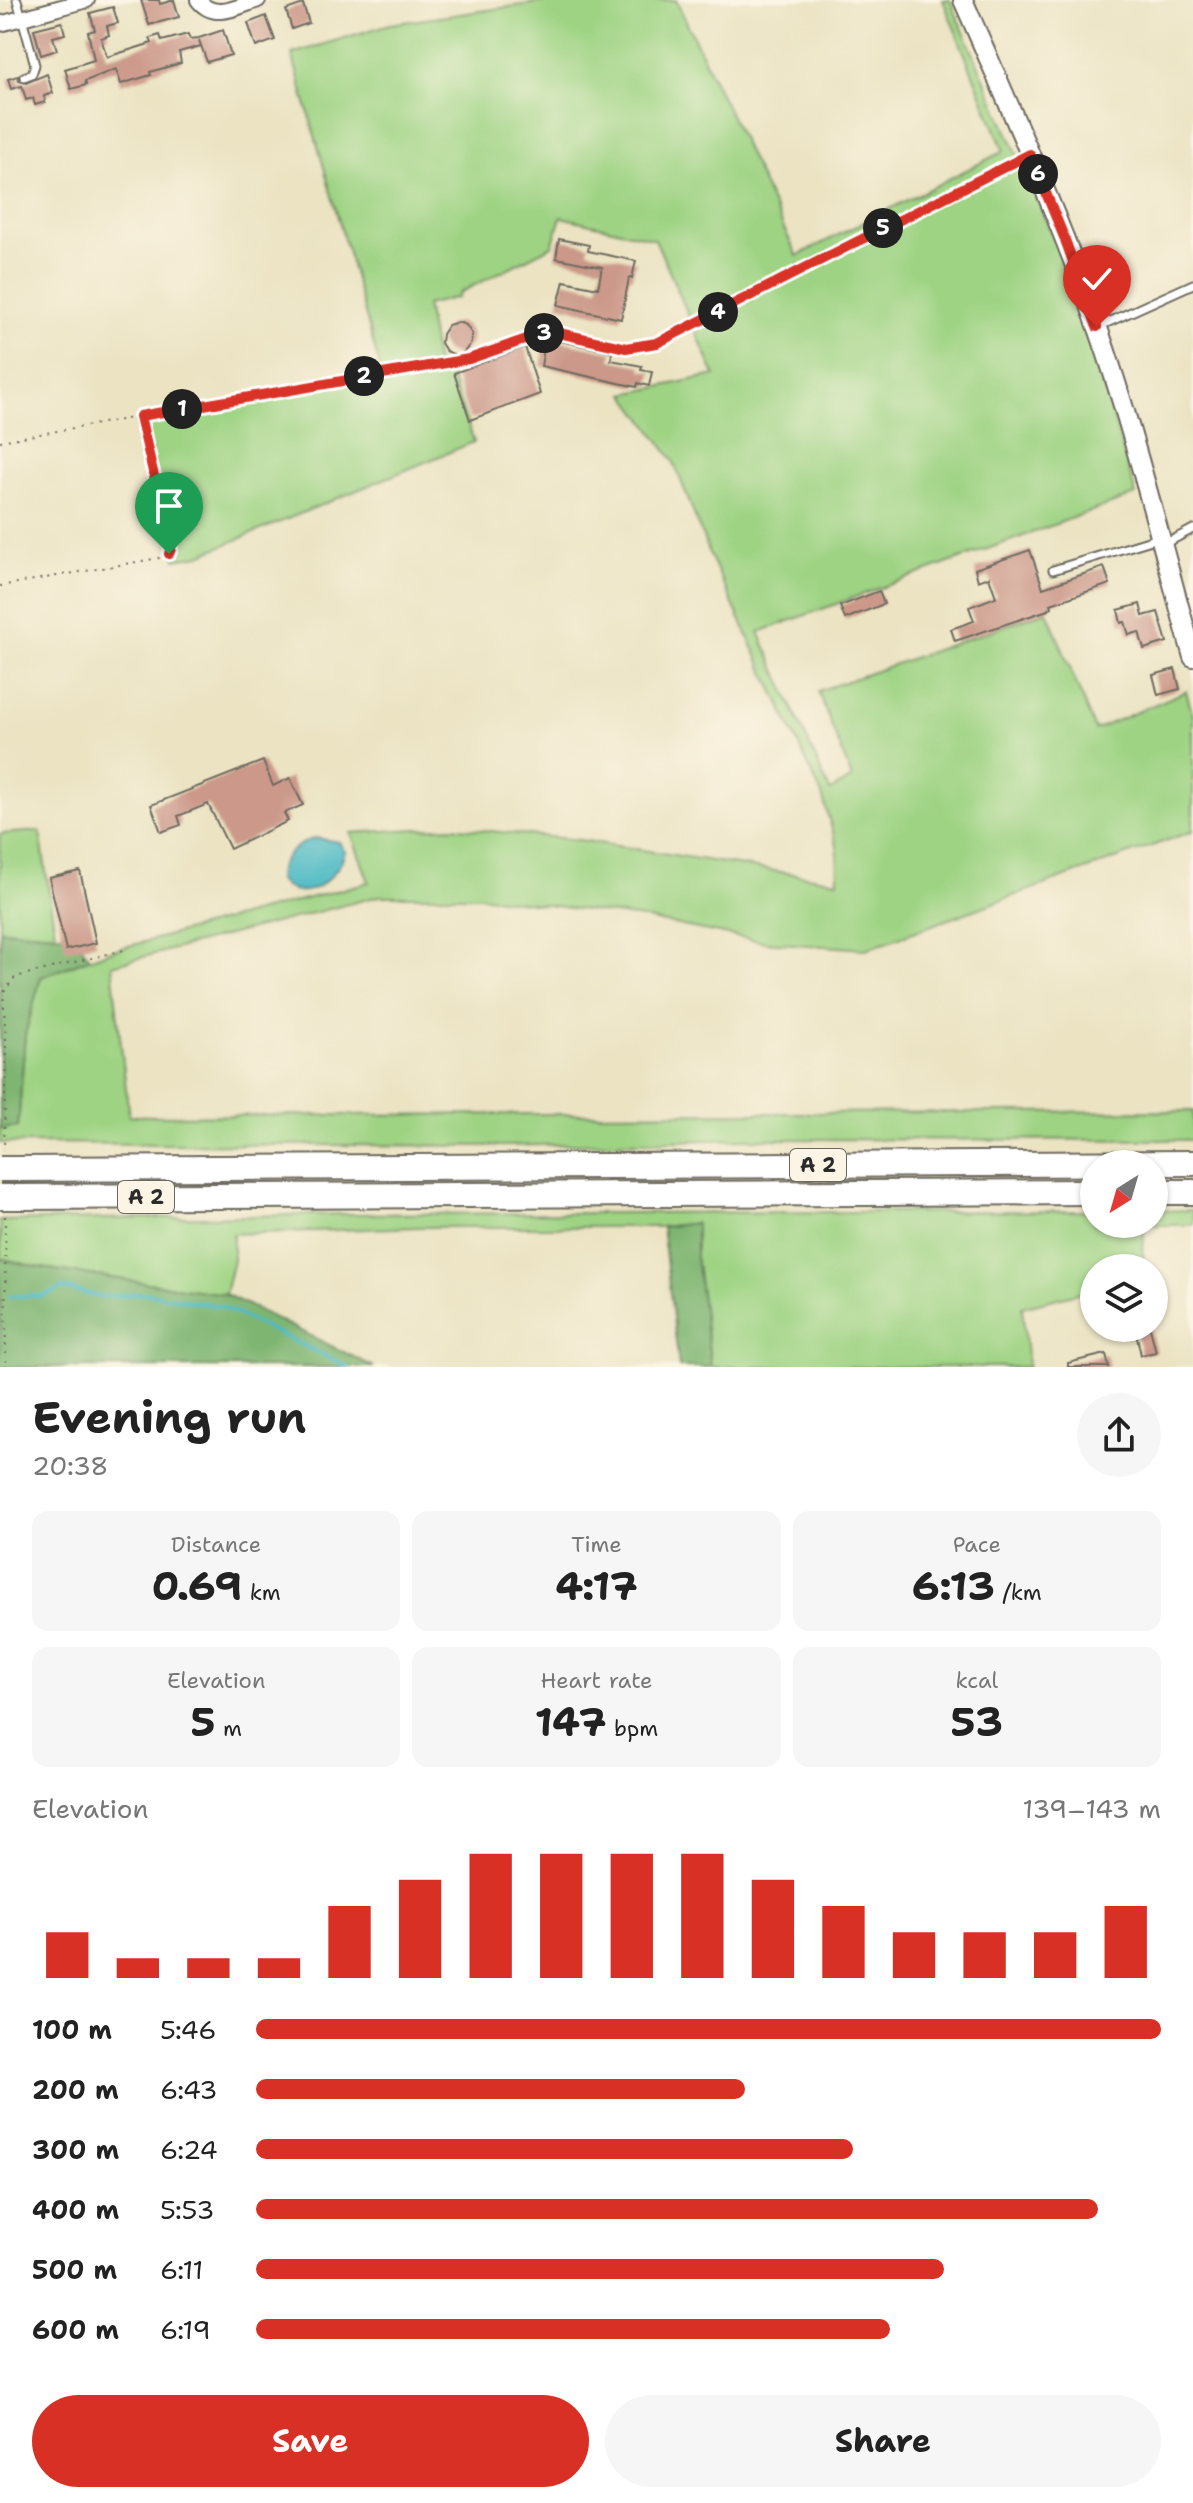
<!DOCTYPE html>
<html lang="en">
<head>
<meta charset="utf-8">
<style>
  body { margin:0; font-family:"Shantell Sans",sans-serif; background:#f6f6f6; color:#222; height:100vh; display:flex; flex-direction:column; font-size:30px; white-space:nowrap }
  * { box-sizing:border-box; margin:0 }
  p { font-size:26px; color:#767676 }
  .icon { flex:none; width:44px; height:44px; fill:none; stroke:currentColor; stroke-width:2; stroke-linecap:round; stroke-linejoin:round }
  .map { position:relative; height:1367px; overflow:hidden }
  .details { display:flex; flex-direction:column; background:#fff; flex:1 }
  .details>* { flex:none }
  .needle { width:52px; rotate:217deg }
  .tools { position:absolute; left:1080px; top:1150px; display:grid; gap:16px }
  .tools a { display:grid; place-items:center; width:88px; height:88px; border-radius:50%; background:#fff; box-shadow:0 2px 6px #0004; font-size:40px }
  .pin { position:absolute; display:grid; place-items:center; width:68px; height:68px; color:#fff; margin:-82px -34px; border-radius:50% 50% 50% 0; rotate:-45deg; box-shadow:0 0 8px #0007 }
  .pin .icon { rotate:45deg }
  .km { position:absolute; width:40px; height:40px; margin:-20px; border-radius:50%; background:#222; color:#fff; font-size:22px; line-height:40px; text-align:center }
  .round { display:grid; place-items:center; flex:none; width:84px; height:84px; border-radius:42px; background:#f6f6f6 }
  .summary { display:flex; align-items:center; justify-content:space-between; height:136px; padding:0 32px }
  h1 { font-size:44px; font-weight:700; line-height:60px }
  .metrics { display:grid; grid-template-columns:repeat(3,1fr); gap:12px; height:136px; padding:8px 32px }
  .metrics div { display:grid; align-content:center; border-radius:16px; background:#f6f6f6; text-align:center }
  .metrics b { font-size:40px; font-weight:700 }
  .metrics small { font-size:22px; font-weight:400 }
  .metrics p { font-size:22px }
  .chart { height:224px; padding:16px 32px }
  .chart p { display:flex; justify-content:space-between }
  .chart svg { width:100%; height:144px; margin-top:8px; stroke:#d93025; stroke-width:6 }
  .cta { display:flex; gap:16px; margin-top:auto; padding:16px 32px }
  .cta a { flex:1; height:92px; border-radius:48px; background:#d93025; color:#fff; font-size:32px; font-weight:700; line-height:92px; text-align:center }
  .cta a+a { background:#f6f6f6; color:#222 }
  ul { padding:0 32px; list-style:none; font-size:26px }
  li { display:grid; grid-template-columns:128px 96px 1fr; align-items:center; height:60px }
  li i { height:20px; border-radius:10px; background:#d93025 }
  .map>svg:first-child { display:block }
  .green { fill:#9ed383; stroke:#647f57; stroke-width:2 }
  .forest { fill:#7eb571; stroke:#54704e; stroke-width:2 }
  .water { fill:#4cbac4; stroke:#3c7278; stroke-width:2 }
  .lines { fill:none; stroke-linecap:round; stroke-linejoin:round }
  .stream { stroke:#4cbac4; stroke-width:4 }
  .building { fill:#cb9889 }
  .service-casing { stroke:#6e6b60; stroke-width:11 }
  .minor-casing { stroke:#6e6b60; stroke-width:18 }
  .secondary-casing { stroke:#6e6b60; stroke-width:22 }
  .motorway-casing { stroke:#6e6b60; stroke-width:28 }
  .path { stroke:#6e6b60; stroke-width:2; stroke-dasharray:2 6; stroke-linecap:butt }
  .service { stroke:#fff; stroke-width:7 }
  .minor { stroke:#fff; stroke-width:14 }
  .secondary { stroke:#fff; stroke-width:18 }
  .motorway { stroke:#fff; stroke-width:24 }
  .motorway-bridge-casing { stroke:#6e6b60; stroke-width:28; stroke-linecap:butt }
  .motorway-bridge { stroke:#fff; stroke-width:24 }
  .route-casing { stroke:#fff; stroke-width:16 }
  .route { stroke:#d93025; stroke-width:10 }
  .labels { text-anchor:middle; stroke-width:6; stroke-linejoin:round; paint-order:stroke }
  .shield { fill:#fcf5e5; stroke:#6a6863; stroke-width:2 }
  .shield-label { font-size:20px; font-weight:bold; fill:#2b2b2b }
</style>
</head>
<body>
<div class="map">
<svg width="1193" height="1367" viewBox="0 0 1193 1367">
  <rect width="100%" height="100%" fill="#fcf5e5"/>
  <filter id="ink" filterUnits="userSpaceOnUse"><feTurbulence type="fractalNoise" baseFrequency=".0125" numOctaves="2"/><feDisplacementMap in="SourceGraphic" scale="16" xChannelSelector="R" yChannelSelector="G"/><feConvolveMatrix kernelMatrix="1 2 1 2 8 2 1 2 1" color-interpolation-filters="sRGB"/></filter>
  <filter id="wash" filterUnits="userSpaceOnUse"><feTurbulence type="fractalNoise" baseFrequency=".006" numOctaves="4" result="noise"/><feDisplacementMap in="SourceGraphic" scale="32" xChannelSelector="R" yChannelSelector="G"/><feGaussianBlur stdDeviation="1.8" result="paint"/><feColorMatrix in="noise" values="0 0 0 0 0 0 0 0 0 0 0 0 0 0 0 0 0 1.4 0 .05"/><feComposite in="paint" operator="in"/></filter>
  <g filter="url(#wash)">
    <rect width="100%" height="100%" fill="#ebe3c2"/>
    <g class="green">
      <path d="M558 0H676L797 256 1004 151 943 0H950L1053 237 1094 353 1136 495 759 632 830 791 852 778 818 691 1047 611 1095 730 1186 691 1193 716V831L866 949 765 942 636 917 480 896H379L112 965 129 1116 1193 1111V1140L741 1139 506 1146 0 1143V1129L18 1127 25 1035 41 977 110 951 369 882 351 833 451 827 579 840 838 881 837 846 822 795 710 555 673 460 625 394 715 375 655 239 561 217 552 246 459 293 458 297 426 305 437 365 446 364 474 442 200 555 176 559 144 421 382 374 292 54 390 24Z"/>
      <path d="M40 831 55 934 0 930V834Z"/>
      <path d="M1193 1210V1225H1144L1143 1268H1094V1289L1022 1307 1028 1367H711L696 1257 695 1223 662 1227H419L233 1234V1260L225 1294 41 1268 1 1258 0 1221 347 1214 1094 1211V1224H1154V1211Z"/>
    </g>
    <g class="forest">
      <path d="M0 930 73 935 90 958 41 977 25 1035 18 1127 0 1129Z"/>
      <path d="M696 1223V1257L711 1367H679L662 1227Z"/>
      <path d="M0 1232 1 1259 41 1268 225 1294 374 1367H0Z"/>
    </g>
    <path class="water" d="M316 838 339 842 345 852C339 873 313 901 288 888 284 886 281 882 278 879 278 859 297 843 316 838Z"/>
    <g class="lines">
      <path class="stream" d="M10 1296H43L62 1288 101 1297 146 1293 223 1307 348 1367"/>
    </g>
    <g id="blocks">
      <g class="building">
        <path d="M141 0H159L160 4 174 0 179 17 149 25Z"/>
        <path d="M303 4 309 23 292 29 286 10Z"/>
        <path d="M113 7 118 23 107 26 109 35 101 38 107 57 152 43 150 38 160 35 162 41 188 34 190 39 199 38 223 30 231 55 207 62 199 40 201 46 179 52 181 63 150 72 151 75 121 84 116 69 85 81 86 85 71 89 65 69 94 60 88 32 95 30 90 13Z"/>
        <path d="M266 16 275 40 256 47 248 23Z"/>
        <path d="M62 22 65 34 53 37 57 50 41 55 34 29Z"/>
        <path d="M47 74 53 93 44 96 45 102 35 105 33 98 26 100 22 86 11 89 8 79 18 76 19 81 26 83Z"/>
        <path d="M559 239 589 245 588 251 636 261 632 278H629L621 319 558 305 564 281 598 288 602 267 556 258Z"/>
        <path d="M458 322 466 325 472 334 471 343 460 357 446 351 441 343 442 334 448 325Z"/>
        <path d="M546 338 612 352 611 360 642 366 641 370 652 372 649 386 638 383 637 387 541 366Z"/>
        <path d="M525 347 540 394 470 420 454 373Z"/>
        <path d="M1030 550 1043 588 1104 567 1110 584 1051 604 1052 607 1048 610 955 641 951 629 974 621 969 607 996 597 989 577 978 581 975 569Z"/>
        <path d="M879 591 884 604 845 619 840 606Z"/>
        <path d="M1140 604 1143 616 1158 612 1167 642 1144 649 1139 632 1129 635 1125 622 1121 623 1118 610Z"/>
        <path d="M1175 669 1180 689 1158 695 1153 675Z"/>
        <path d="M263 761 273 786 290 778 303 805 284 813 288 821 230 849 208 804 178 816 181 825 161 832 151 805Z"/>
        <path d="M80 871 96 943 66 950 49 878Z"/>
        <path d="M1135 1328H1150L1156 1352 1141 1355Z"/>
        <path d="M1106 1354 1109 1367H1068V1363Z"/>
      </g>
    </g>
  </g>
  <g filter="url(#ink)">
    <use href="#blocks" fill-opacity="0" stroke="#6e6b60" stroke-width="2"/>
    <g class="lines">
      <g class="service-casing">
        <g id="service">
          <path d="M17 0 35 65 32 74 24 77"/>
          <path d="M1100 326 1193 284"/>
          <path d="M550 331 626 348 657 343 1028 155"/>
          <path d="M1163 545 1193 529"/>
          <path d="M1053 570 1158 538"/>
        </g>
      </g>
      <g class="minor-casing">
        <g id="minor">
          <path d="M198 0C214 21 237 7 258 0"/>
          <path d="M0 24 87 0"/>
        </g>
      </g>
      <g class="secondary-casing">
        <path id="secondary" d="M963 0C1010 107 1058 215 1097 325 1135 434 1162 547 1193 657"/>
      </g>
      <g class="motorway-casing">
        <g id="motorway">
          <path d="M15 1169 1193 1163"/>
          <path d="M1154 1192H1193"/>
          <path d="M18 1197 1094 1192"/>
        </g>
      </g>
      <g class="path">
        <path d="M0 441 469 359 542 334"/>
        <path d="M0 586 165 557 169 554 171 549 140 417"/>
        <path d="M4 992 15 977 128 949"/>
        <path d="M0 993H3L6 1040 4 1150"/>
        <path d="M5 1216 6 1367"/>
      </g>
      <use href="#service" class="service"/>
      <use href="#minor" class="minor"/>
      <use href="#secondary" class="secondary"/>
      <use href="#motorway" class="motorway"/>
      <g class="motorway-bridge-casing">
        <g id="motorway-bridge">
          <path d="M0 1169H15"/>
          <path d="M0 1197H18"/>
        </g>
      </g>
      <use href="#motorway-bridge" class="motorway-bridge"/>
    </g>
  </g>
  <g class="lines" filter="url(#ink)">
    <g class="route-casing">
      <path id="route" d="M169 554 171 549 140 416 469 359 550 331 626 348 657 343 1030 154 1064 237 1097 327"/>
    </g>
    <use href="#route" class="route"/>
  </g>
  <g class="labels">
    <g class="shield">
      <rect x="790" y="1149" width="56" height="32" rx="6"/>
      <rect x="118" y="1181" width="56" height="32" rx="6"/>
    </g>
    <g class="shield-label">
      <text x="818" y="1172">A 2</text>
      <text x="146" y="1204">A 2</text>
    </g>
  </g>
</svg>
<div class="tools">
<a><svg class="needle" viewBox="-14 -14 28 28"><path d="M0-13l5 13h-10z" fill="#e53935"/><path d="M0 13l5-13h-10z" fill="#767676"/></svg></a>
<a><svg class="icon" aria-label="layers" viewBox="0 0 24 24"><path d="M12 4l9 5-9 5-9-5zM3 14l9 5 9-5"/></svg></a>
</div>
<div class="pin" style="left:169px;top:554px;background:#1e9e55"><svg class="icon" aria-label="arrive" viewBox="0 0 24 24"><path d="M6 21V4h12l-3 4 3 4H6"/></svg></div>
<div class="pin" style="left:1097px;top:327px;background:#d93025"><svg class="icon" aria-label="check" viewBox="0 0 24 24"><path d="M5 12l5 5 9-10"/></svg></div>
<b class="km" style="left:182px;top:409px">1</b>
<b class="km" style="left:364px;top:376px">2</b>
<b class="km" style="left:544px;top:333px">3</b>
<b class="km" style="left:718px;top:312px">4</b>
<b class="km" style="left:883px;top:228px">5</b>
<b class="km" style="left:1038px;top:174px">6</b>
</div>
<section class="details">
<div class="summary"><div><h1>Evening run</h1><p>20:38</p></div><a class="round"><svg class="icon" aria-label="share" viewBox="0 0 24 24"><path d="M12 15V3M7 8l5-5 5 5M5 13v7h14v-7"/></svg></a></div>
<div class="metrics">
<div><p>Distance</p><b>0.69<small> km</small></b></div>
<div><p>Time</p><b>4:17</b></div>
<div><p>Pace</p><b>6:13<small> /km</small></b></div>
</div>
<div class="metrics">
<div><p>Elevation</p><b>5<small> m</small></b></div>
<div><p>Heart rate</p><b>147<small> bpm</small></b></div>
<div><p>kcal</p><b>53</b></div>
</div>
<div class="chart"><p><span>Elevation</span>139–143 m</p>
<svg viewBox="0 0 160 44" preserveAspectRatio="none"><path d="M5 44V30M15 44V38M25 44V38M35 44V38M45 44V22M55 44V14M65 44V6M75 44V6M85 44V6M95 44V6M105 44V14M115 44V22M125 44V30M135 44V30M145 44V30M155 44V22"/></svg>
</div>
<ul>
<li><b>100 m</b>5:46<i style="width:100%"></i></li>
<li><b>200 m</b>6:43<i style="width:54%"></i></li>
<li><b>300 m</b>6:24<i style="width:66%"></i></li>
<li><b>400 m</b>5:53<i style="width:93%"></i></li>
<li><b>500 m</b>6:11<i style="width:76%"></i></li>
<li><b>600 m</b>6:19<i style="width:70%"></i></li>
</ul>
<div class="cta"><a>Save</a><a>Share</a></div>
</section>
</body>
</html>
